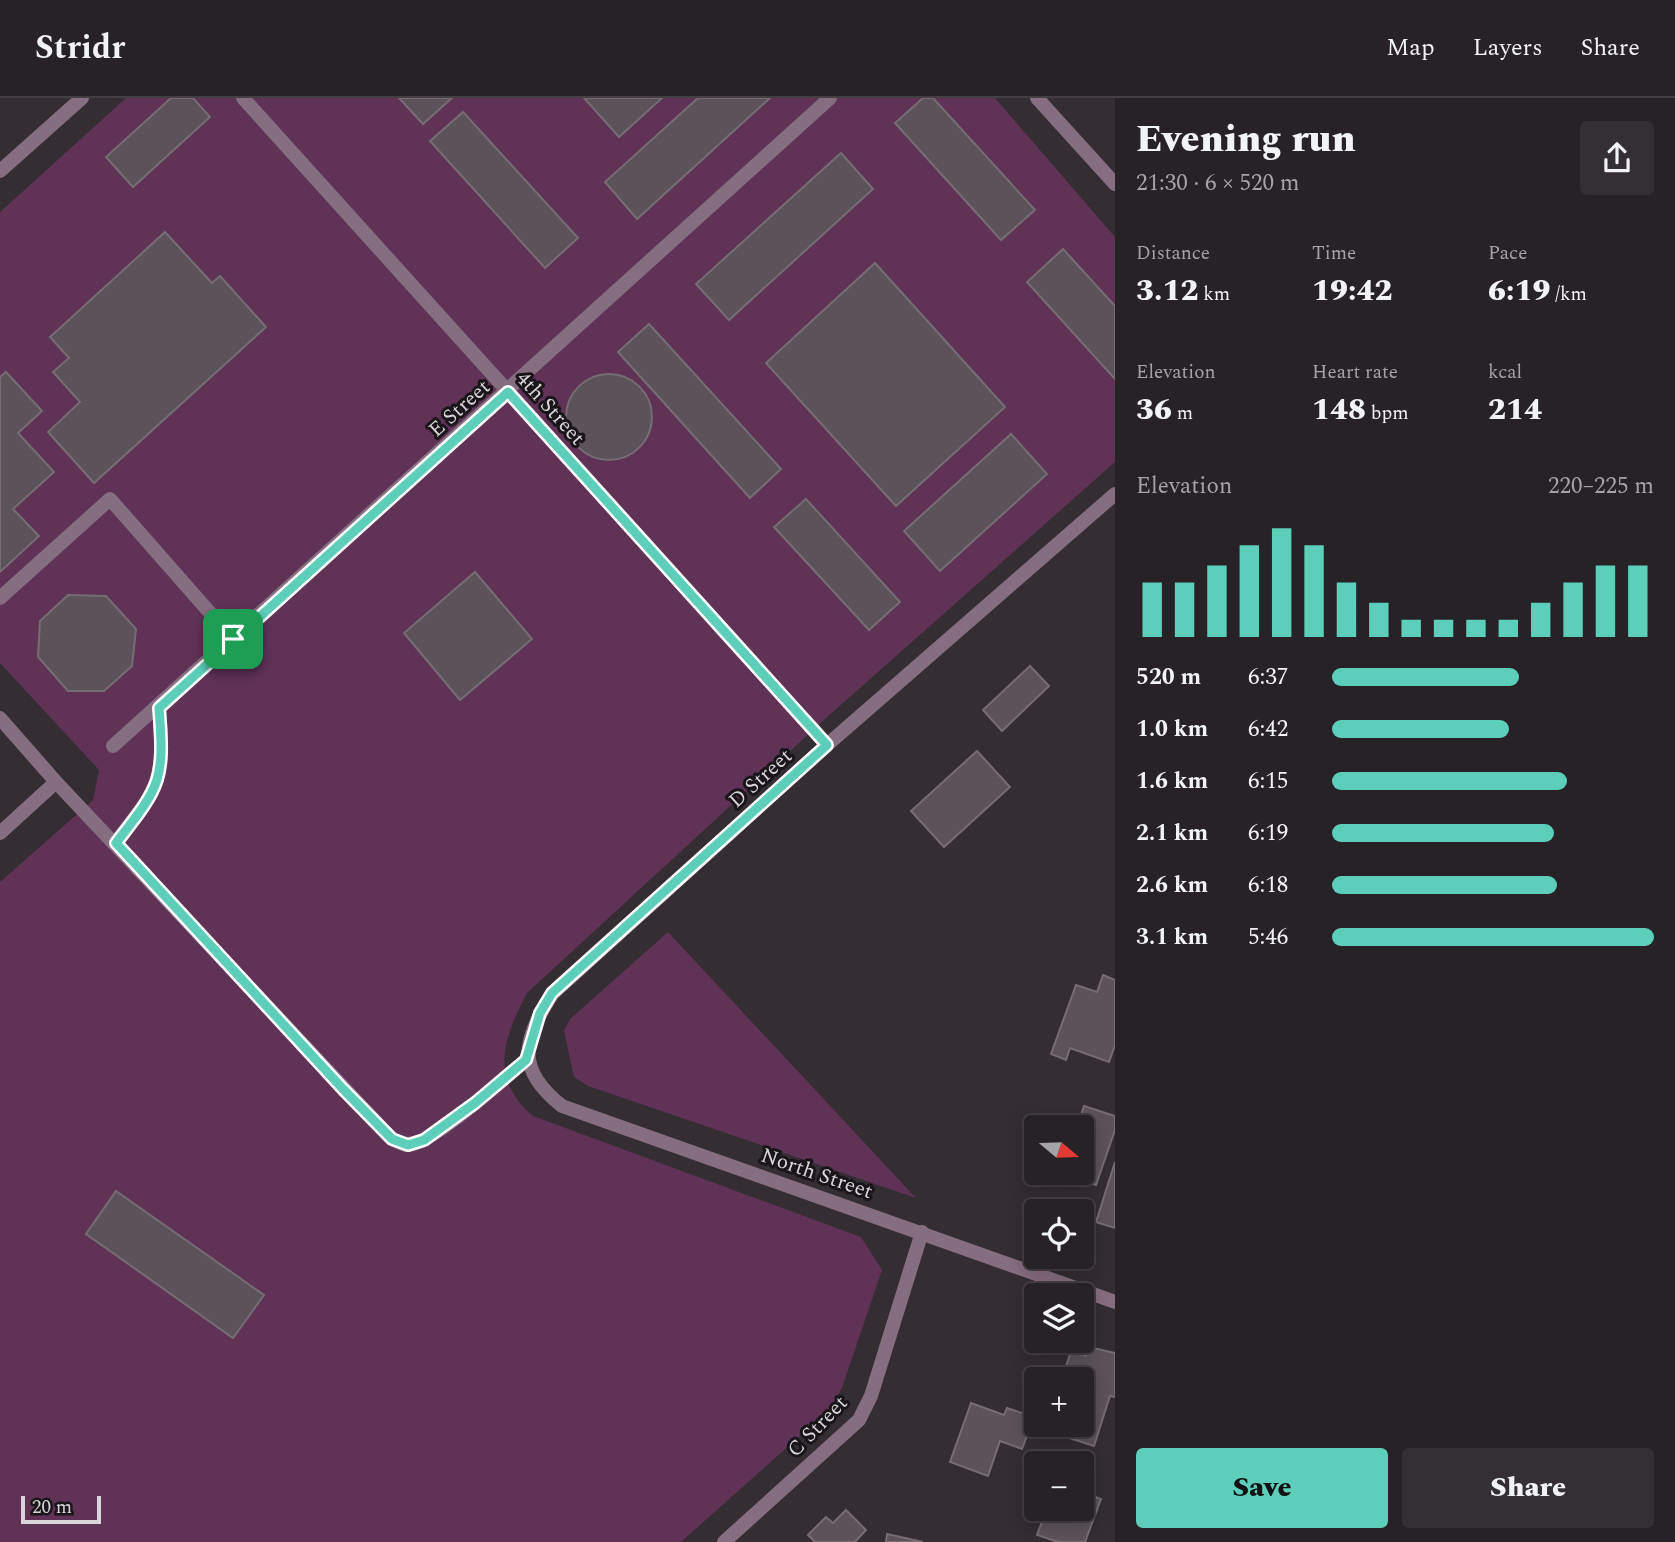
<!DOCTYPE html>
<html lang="en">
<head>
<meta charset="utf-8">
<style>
  body { margin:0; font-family:Spectral,serif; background:#332f32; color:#f1f3f6; height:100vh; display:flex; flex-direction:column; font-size:26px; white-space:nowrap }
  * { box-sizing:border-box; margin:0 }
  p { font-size:23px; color:#a4a4a7 }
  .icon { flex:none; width:38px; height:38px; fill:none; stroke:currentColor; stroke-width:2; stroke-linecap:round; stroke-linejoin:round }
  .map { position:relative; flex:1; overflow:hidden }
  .side { display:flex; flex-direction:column; background:#272226; width:560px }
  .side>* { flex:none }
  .needle { width:46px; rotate:109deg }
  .buttons { position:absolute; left:1024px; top:1017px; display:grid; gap:14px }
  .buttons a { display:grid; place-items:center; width:70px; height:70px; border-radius:7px; background:#272226; box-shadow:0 4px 18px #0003,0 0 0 2px #433f43; font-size:35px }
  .scale { position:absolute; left:21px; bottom:18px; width:80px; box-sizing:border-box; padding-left:7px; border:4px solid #dad5d8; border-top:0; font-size:19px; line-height:24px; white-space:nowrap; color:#dad5d8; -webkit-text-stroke:5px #191619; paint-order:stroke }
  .pin { position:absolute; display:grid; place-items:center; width:60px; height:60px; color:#fff; margin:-30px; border-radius:14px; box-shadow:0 4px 10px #0006 }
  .round { display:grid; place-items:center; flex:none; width:74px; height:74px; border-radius:7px; background:#332f32 }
  .summary { display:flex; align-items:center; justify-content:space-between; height:119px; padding:0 21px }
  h1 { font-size:38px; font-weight:800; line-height:52px }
  .metrics { display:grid; grid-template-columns:repeat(3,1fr); gap:10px; height:119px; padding:7px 21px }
  .metrics div { display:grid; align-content:center }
  .metrics b { font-size:30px; font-weight:800 }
  .metrics small { font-size:19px; font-weight:400 }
  .metrics p { font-size:19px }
  .chart { height:196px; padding:14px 21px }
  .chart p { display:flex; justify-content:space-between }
  .chart svg { width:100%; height:126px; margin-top:7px; stroke:#5cceba; stroke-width:6 }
  .primary-button { display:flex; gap:14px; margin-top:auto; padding:14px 21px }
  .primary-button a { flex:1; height:80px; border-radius:7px; background:#5cceba; color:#111; font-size:28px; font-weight:800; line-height:80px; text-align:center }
  .primary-button a+a { background:#332f32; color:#f1f3f6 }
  ul { padding:0 21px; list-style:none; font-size:23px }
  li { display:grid; grid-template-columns:112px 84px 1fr; align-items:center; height:52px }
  li i { height:18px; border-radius:9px; background:#5cceba }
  header { display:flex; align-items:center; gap:42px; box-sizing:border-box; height:98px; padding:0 35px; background:#272226; border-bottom:2px solid #433f43 }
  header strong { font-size:33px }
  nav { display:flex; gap:38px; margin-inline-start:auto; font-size:24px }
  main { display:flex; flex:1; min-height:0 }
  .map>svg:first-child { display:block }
  .green { fill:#5f3256 }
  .building { fill:#5b5359; stroke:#766d73; stroke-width:2 }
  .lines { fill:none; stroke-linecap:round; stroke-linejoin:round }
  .service { stroke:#856e7f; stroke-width:14 }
  .minor { stroke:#856e7f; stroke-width:14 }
  .route-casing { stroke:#fff; stroke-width:14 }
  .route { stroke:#5cceba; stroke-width:9 }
  .labels { text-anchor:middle; stroke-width:6; stroke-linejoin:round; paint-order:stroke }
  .street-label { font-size:21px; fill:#dad5d8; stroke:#191619 }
</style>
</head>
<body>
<header>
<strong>Stridr</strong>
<nav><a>Map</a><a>Layers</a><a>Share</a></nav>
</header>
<main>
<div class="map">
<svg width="1115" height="1444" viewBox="0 0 1115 1444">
  <rect width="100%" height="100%" fill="#342d32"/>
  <g class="green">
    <path d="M126 0H995L1115 139V364L825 621 527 895C504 940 488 979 533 1018L861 1139 882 1172 842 1290 829 1312 681 1444H0V784L93 702 99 672 0 565V114Z"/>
    <path d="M668 834 916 1100 588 988 574 979 564 933 570 921Z"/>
  </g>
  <g class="building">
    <path d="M171 0H193L210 19 133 89 106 59Z"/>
    <path d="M399 0H452L423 26Z"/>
    <path d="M584 0H662L619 39Z"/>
    <path d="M698 0H770L637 121 605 84Z"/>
    <path d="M923 0H933L1035 112 1001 142 895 25Z"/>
    <path d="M463 14 578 140 545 170 430 43Z"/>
    <path d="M841 55 873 91 729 222 696 186Z"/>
    <path d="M165 134 212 185 220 178 266 229 94 385 48 334 80 304 53 274 69 260 50 239Z"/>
    <path d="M1063 151 1115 208V281L1027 184Z"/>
    <path d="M875 165 1005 309 896 408 766 265Z"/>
    <path d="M649 226 781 371 750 400 618 254Z"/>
    <path d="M6 274 42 313 18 335 54 374 13 411 39 438 0 474V279Z"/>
    <circle cx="609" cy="319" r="43"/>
    <path d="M1011 336 1047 376 940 473 904 433Z"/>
    <path d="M806 401 900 504 869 532 774 429Z"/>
    <path d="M475 474 532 541 460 602 404 535Z"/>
    <path d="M68 497 106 498 136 531 132 568 104 593H68L38 559 40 523Z"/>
    <path d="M1030 568 1049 588 1002 633 983 612Z"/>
    <path d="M977 653 1010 689 944 749 911 713Z"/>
    <path d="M1103 877 1115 882V947L1109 964 1070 950 1066 962 1051 956 1076 887 1097 894Z"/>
    <path d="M1084 1008 1115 1018V1032L1096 1087 1061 1075 1082 1074V1029H1077Z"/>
    <path d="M1115 1064V1130L1096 1124Z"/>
    <path d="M116 1093 264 1197 233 1240 86 1136Z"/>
    <path d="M1089 1249 1115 1255V1299L1110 1298 1094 1348 1054 1335 1057 1326H1082V1281H1062L1071 1253 1086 1258Z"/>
    <path d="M971 1305 1004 1317 1007 1310 1034 1319 1022 1351 1000 1343 988 1378 950 1364Z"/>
    <path d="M1082 1394 1101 1401 1085 1444H1058L1037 1437 1047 1410H1082Z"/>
    <path d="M846 1412 866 1432 855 1444H815L808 1437 826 1419 833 1425Z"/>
    <path d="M887 1436 923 1444H886Z"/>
  </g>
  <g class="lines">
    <g class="service">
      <path d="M243 0 827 647"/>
      <path d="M0 500 110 401 233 541"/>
      <path d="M113 648 830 0"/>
      <path d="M56 684 392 1041C396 1043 403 1047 407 1047 430 1048 506 979 526 962"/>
      <path d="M115 745C160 688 165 684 159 610"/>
    </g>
    <g class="minor">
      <path d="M1037 0 1115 86"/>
      <path d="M0 73 82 0"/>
      <path d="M1115 396 827 647 552 896C523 943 515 971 562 1008L1115 1204"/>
      <path d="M0 620 56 684 0 735"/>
      <path d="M724 1444 859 1322 871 1298 922 1134"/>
    </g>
  </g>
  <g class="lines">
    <g class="route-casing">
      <path id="route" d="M508 294 827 647 552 895 540 915 526 962 475 1005 424 1042 408 1047 392 1041 343 991 116 745C160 688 165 684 159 610Z"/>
    </g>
    <use href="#route" class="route"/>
  </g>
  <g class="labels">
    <g class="street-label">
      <text transform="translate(459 310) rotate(-42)" y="7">E Street</text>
      <text transform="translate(551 310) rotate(48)" y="7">4th Street</text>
      <text transform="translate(760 680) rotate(-42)" y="7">D Street</text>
      <text transform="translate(817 1075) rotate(19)" y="7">North Street</text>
      <text transform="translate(817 1328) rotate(-46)" y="7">C Street</text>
    </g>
  </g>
</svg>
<div class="buttons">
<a><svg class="needle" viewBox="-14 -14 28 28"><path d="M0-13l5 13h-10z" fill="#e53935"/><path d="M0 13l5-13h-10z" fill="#a4a4a7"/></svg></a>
<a><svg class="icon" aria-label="locate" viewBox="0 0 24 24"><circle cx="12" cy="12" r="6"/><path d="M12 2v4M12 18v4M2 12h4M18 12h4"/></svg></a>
<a><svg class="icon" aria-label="layers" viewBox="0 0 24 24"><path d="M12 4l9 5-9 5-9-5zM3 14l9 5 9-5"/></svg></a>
<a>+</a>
<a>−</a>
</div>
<div class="scale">20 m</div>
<div class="pin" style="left:233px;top:541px;background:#1e9e55"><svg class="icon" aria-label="arrive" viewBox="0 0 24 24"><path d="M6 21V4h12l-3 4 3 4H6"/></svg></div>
</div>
<section class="side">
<div class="summary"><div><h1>Evening run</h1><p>21:30 · 6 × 520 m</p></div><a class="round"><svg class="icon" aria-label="share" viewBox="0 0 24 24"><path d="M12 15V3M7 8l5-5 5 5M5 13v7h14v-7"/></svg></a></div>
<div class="metrics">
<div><p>Distance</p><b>3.12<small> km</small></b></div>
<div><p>Time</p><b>19:42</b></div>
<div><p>Pace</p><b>6:19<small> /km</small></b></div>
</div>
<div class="metrics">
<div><p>Elevation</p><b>36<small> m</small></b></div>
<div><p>Heart rate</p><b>148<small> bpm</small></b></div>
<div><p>kcal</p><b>214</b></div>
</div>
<div class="chart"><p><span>Elevation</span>220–225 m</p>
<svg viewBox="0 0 160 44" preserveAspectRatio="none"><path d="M5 44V25M15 44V25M25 44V19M35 44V12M45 44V6M55 44V12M65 44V25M75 44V32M85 44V38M95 44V38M105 44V38M115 44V38M125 44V32M135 44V25M145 44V19M155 44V19"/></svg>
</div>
<ul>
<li><b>520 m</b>6:37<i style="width:58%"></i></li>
<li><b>1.0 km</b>6:42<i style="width:55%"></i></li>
<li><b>1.6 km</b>6:15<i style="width:73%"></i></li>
<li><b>2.1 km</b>6:19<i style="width:69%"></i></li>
<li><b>2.6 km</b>6:18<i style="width:70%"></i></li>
<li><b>3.1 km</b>5:46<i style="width:100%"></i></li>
</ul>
<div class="primary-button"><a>Save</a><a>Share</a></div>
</section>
</main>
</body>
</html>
